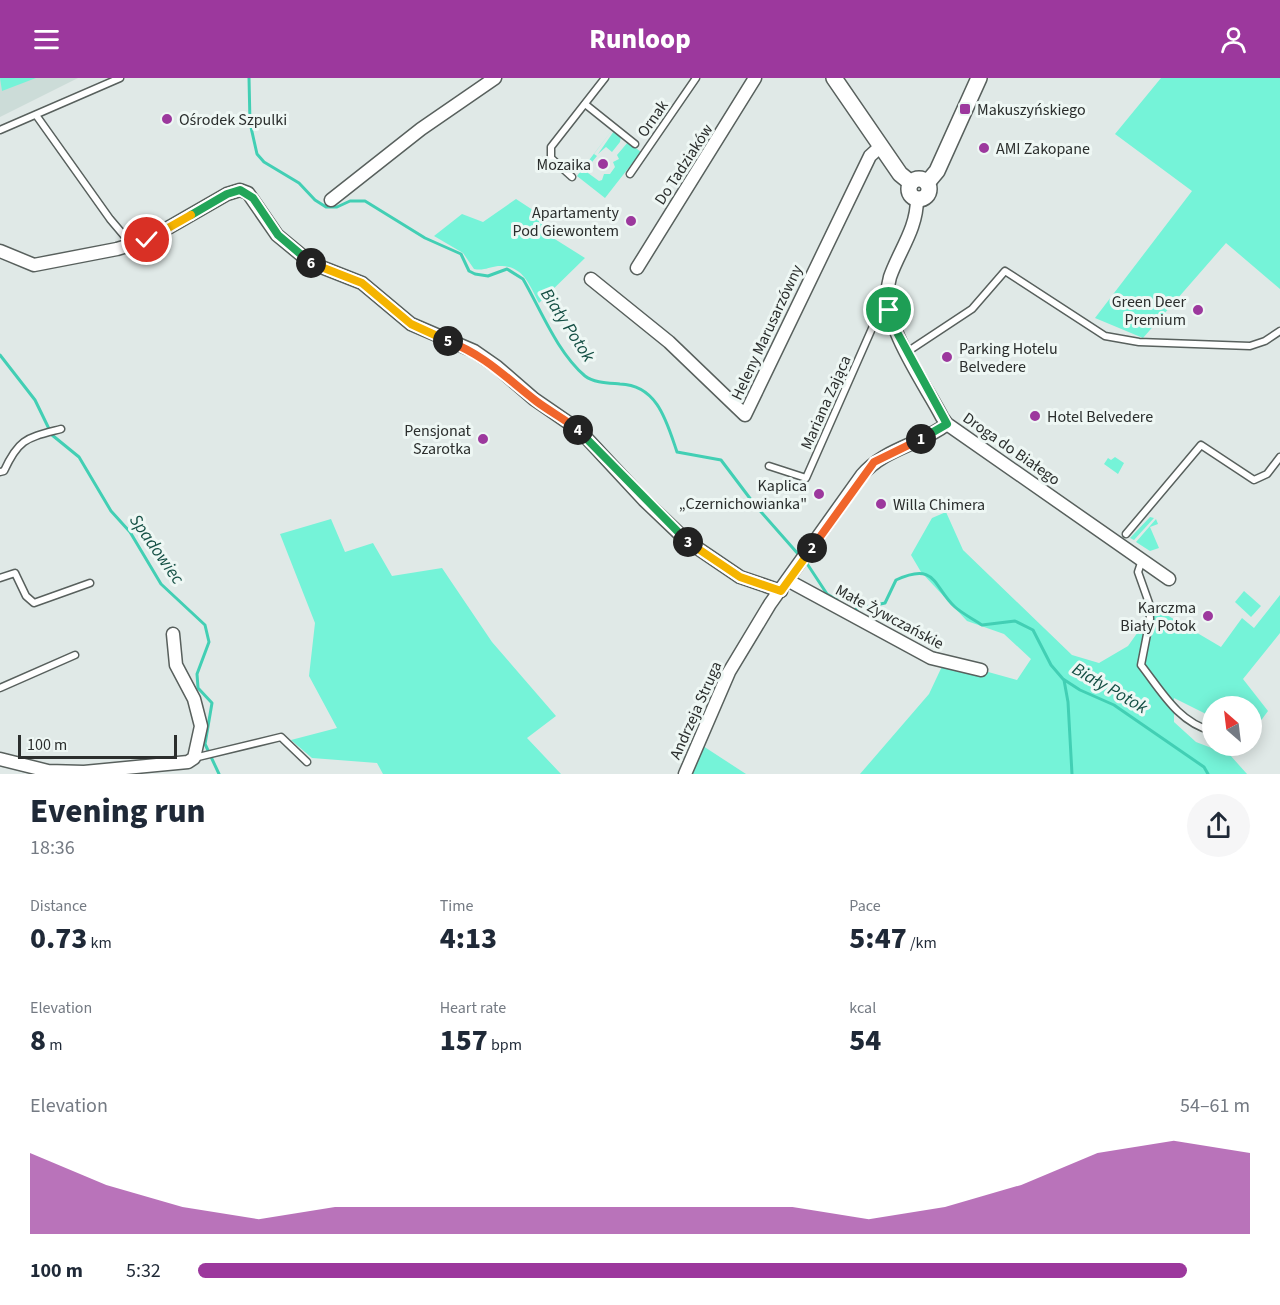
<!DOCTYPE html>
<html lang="en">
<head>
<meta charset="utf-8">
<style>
  body { margin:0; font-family:"Source Sans 3",sans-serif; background:#f6f6f7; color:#1f2937; height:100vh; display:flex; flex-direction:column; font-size:22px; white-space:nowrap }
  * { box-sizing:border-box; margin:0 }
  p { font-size:20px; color:#747a83 }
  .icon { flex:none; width:33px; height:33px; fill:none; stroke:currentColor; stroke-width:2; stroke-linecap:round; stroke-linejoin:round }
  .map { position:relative; height:696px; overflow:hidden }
  .side { display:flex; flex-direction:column; background:#fff; flex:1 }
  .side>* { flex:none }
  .needle { width:39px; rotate:332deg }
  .tools { position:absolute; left:1202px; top:618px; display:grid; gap:12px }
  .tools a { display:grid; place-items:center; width:60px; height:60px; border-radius:50%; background:#fff; box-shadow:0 3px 15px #0003; font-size:30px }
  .scale { position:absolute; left:18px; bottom:15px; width:159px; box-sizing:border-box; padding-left:6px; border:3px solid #2b2e2d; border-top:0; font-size:16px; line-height:21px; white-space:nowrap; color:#2b2e2d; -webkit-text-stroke:4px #eef7f4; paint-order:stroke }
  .pin { position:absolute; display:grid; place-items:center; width:51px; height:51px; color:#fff; margin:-26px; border:3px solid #fff; border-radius:50%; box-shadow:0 2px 6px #0007 }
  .km { position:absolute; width:30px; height:30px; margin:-15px; border-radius:50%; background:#222; color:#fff; font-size:16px; line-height:30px; text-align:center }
  .round { display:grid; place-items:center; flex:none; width:63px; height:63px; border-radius:32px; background:#f6f6f7 }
  .headline { display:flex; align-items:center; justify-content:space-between; height:102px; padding:0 30px }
  h1 { font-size:33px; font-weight:800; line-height:45px }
  .metrics { display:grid; grid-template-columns:repeat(3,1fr); gap:9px; height:102px; padding:6px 30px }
  .metrics div { display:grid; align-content:center }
  .metrics b { font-size:30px; font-weight:800 }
  .metrics small { font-size:16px; font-weight:400 }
  .metrics p { font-size:16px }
  .chart { height:168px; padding:12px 30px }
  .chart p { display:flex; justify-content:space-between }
  .chart svg { width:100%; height:108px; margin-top:6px; fill:#9c389d; opacity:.7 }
  ul { padding:0 30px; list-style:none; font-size:20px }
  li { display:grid; grid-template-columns:96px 72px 1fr; align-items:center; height:45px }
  li i { height:15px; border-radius:8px; background:#9c389d }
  header { display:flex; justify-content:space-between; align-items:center; height:78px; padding:0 30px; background:#9c389d; color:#fff; font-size:27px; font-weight:800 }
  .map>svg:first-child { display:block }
  .built { fill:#ccdcd8 }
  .green { fill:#75f3d8 }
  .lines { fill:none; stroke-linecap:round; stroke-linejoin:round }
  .stream { stroke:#42cfb4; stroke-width:3 }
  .service-casing { stroke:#58605d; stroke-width:9 }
  .minor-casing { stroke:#58605d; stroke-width:15 }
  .tertiary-casing { stroke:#58605d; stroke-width:18 }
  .service { stroke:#fff; stroke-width:6 }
  .minor { stroke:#fff; stroke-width:12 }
  .tertiary { stroke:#fff; stroke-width:15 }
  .split-1-casing { stroke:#fff; stroke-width:12 }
  .split-2-casing { stroke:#fff; stroke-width:12 }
  .split-3-casing { stroke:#fff; stroke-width:12 }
  .split-4-casing { stroke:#fff; stroke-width:12 }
  .split-5-casing { stroke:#fff; stroke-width:12 }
  .split-6-casing { stroke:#fff; stroke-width:12 }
  .split-7-casing { stroke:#fff; stroke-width:12 }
  .split-8-casing { stroke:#fff; stroke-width:12 }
  .split-1 { stroke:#22a559; stroke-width:8 }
  .split-2 { stroke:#f0652b; stroke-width:8 }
  .split-3 { stroke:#f5b400; stroke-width:8 }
  .split-4 { stroke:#22a559; stroke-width:8 }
  .split-5 { stroke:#f0652b; stroke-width:8 }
  .split-6 { stroke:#f5b400; stroke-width:8 }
  .split-7 { stroke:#22a559; stroke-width:8 }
  .split-8 { stroke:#f5b400; stroke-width:8 }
  .poi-dot { fill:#9c389d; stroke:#eef7f4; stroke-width:2 }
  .labels { text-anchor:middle; stroke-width:6; stroke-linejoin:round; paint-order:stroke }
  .poi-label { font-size:16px; fill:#2b2e2d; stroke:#eef7f4; text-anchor:start }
  .street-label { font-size:16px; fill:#2b2e2d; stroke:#eef7f4 }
  .water-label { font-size:18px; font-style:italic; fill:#144f44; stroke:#eef7f4 }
</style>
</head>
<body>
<header><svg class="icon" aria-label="menu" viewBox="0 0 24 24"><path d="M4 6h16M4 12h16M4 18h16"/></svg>Runloop<svg class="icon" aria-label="person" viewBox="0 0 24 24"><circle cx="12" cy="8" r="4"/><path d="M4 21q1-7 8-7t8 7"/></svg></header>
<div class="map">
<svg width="1280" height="696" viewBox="0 0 1280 696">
  <rect width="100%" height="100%" fill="#e0e9e7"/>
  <path class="built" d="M0 0H78L0 39Z"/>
  <g class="green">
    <path d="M0 0H36L2 13Z"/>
    <path d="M1161 0H1280V211L1226 165 1143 260 1095 240 1192 113 1115 56Z"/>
    <path d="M612 52 594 76 597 78 587 90 590 91 588 95 599 103 602 102 604 96H610L615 89 613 84 619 81 617 77 628 64 641 74 605 120 577 98Z"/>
    <path d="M614 53 621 58 620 64 612 74 606 69 598 76Z"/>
    <path d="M516 121 545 140 542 153 585 180 539 225C529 206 523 187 498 188 489 189 484 193 474 191L463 175 434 158 462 136 483 144Z"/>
    <path d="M1115 379 1124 385 1118 396 1104 386 1108 380 1111 382Z"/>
    <path d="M946 434 963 472 1072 577 1099 585 1128 568 1155 530 1221 569 1242 540 1254 550 1280 517V555L1243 601 1268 633 1251 656V628H1212V639L1174 620V644L1196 664 1230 677 1247 696H860L929 616 945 582 1017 602 1031 581 1004 556 967 543 921 494 911 477 932 440Z"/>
    <path d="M1150 439 1154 440 1134 462 1130 460Z"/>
    <path d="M331 441 345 474 373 465 392 498 442 490 492 564 556 638 527 660 561 696H383L377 685 312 680 291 662 337 650 309 598 315 545 280 456Z"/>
    <path d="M1156 441 1158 446 1150 449 1159 470 1150 473 1136 464Z"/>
    <path d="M1244 513 1261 528 1251 539 1235 524Z"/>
    <path d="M703 668 746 696H691Z"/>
  </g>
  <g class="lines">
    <g class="stream">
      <path d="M249 0 250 45 257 76 264 84 299 105 315 122 326 129H337L350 123H365L425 160 461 176 469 193 475 196 488 198 507 191 523 201C541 232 557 274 585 298 594 305 609 305 620 306 658 307 667 345 677 374L721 382 755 427 799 477"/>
      <path d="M0 277 35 322 52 357 79 379 111 433 130 454 161 506 205 547 209 564 197 596 198 610 212 625 205 666 219 696"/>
      <path d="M804 481 827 516 837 522"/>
      <path d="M853 532 885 525 896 502C937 483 933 509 955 529 963 536 973 541 982 547L1015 543 1033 552 1051 587 1063 601 1080 612 1114 627 1204 689 1208 696"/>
      <path d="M1064 602 1068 624 1072 696"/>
    </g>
    <g class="service-casing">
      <g id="service">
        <path d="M585 26 635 66"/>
        <path d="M36 37 110 141 132 167"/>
        <path d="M0 52 120 0"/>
        <path d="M630 96 696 0"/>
        <path d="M572 99 551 80V69L605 0"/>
        <path d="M907 274 972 231 1005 193 1105 258 1139 264 1250 268 1265 263 1280 253"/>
        <path d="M769 388 806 400 881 230 887 224"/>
        <path d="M0 394 4 393C19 360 27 360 61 351"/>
        <path d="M1126 456 1201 367 1254 402 1267 396 1280 379"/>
        <path d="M1142 482 1138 494 1149 525 1150 541 1141 587C1162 614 1178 644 1212 653"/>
        <path d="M0 500 15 495 26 518 34 525 90 505"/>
        <path d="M0 610 75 577"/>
        <path d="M194 680 281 659 307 684"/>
      </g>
    </g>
    <g class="minor-casing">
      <g id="minor">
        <path d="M917 121C917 151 899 173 890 199 877 242 923 302 942 339L947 346 1169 501"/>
        <path d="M331 122 421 51 495 0"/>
        <path d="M0 173 34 187 117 171 147 162 227 116 240 112 248 115 277 157 311 185 362 205 411 246 474 273 497 289 534 321 579 352 644 422 687 463 740 499 781 513"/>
        <path d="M637 190 755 0"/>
        <path d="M591 201 669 264 745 337 870 78 881 68"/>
        <path d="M789 503 931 580 981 592"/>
        <path d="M0 681 48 693 84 694 188 684 194 680 201 648 194 621 176 587 173 556"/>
        <path d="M685 696 729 594 770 526 862 397C885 370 920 367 947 346"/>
      </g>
    </g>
    <g class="tertiary-casing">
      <g id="tertiary">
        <path d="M834 0 900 96 911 105"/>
        <circle cx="919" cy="111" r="10"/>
        <path d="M927 105 937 93 979 0"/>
      </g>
    </g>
    <use href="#service" class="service"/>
    <use href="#minor" class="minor"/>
    <use href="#tertiary" class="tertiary"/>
  </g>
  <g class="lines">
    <g class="split-1-casing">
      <path id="split-1" d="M889 232 893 247 947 346 921 361"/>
    </g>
    <g class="split-2-casing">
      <path id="split-2" d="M812 470 874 384 921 361"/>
    </g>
    <g class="split-3-casing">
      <path id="split-3" d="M688 464 740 499 781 513 812 470"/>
    </g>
    <g class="split-4-casing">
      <path id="split-4" d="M578 352 688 464"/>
    </g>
    <g class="split-5-casing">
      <path id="split-5" d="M448 263C486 278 505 299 536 323 549 333 565 341 578 352"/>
    </g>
    <g class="split-6-casing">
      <path id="split-6" d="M311 185 362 205 411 246 448 263"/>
    </g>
    <g class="split-7-casing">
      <path id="split-7" d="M191 137 227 116 240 112 253 120 278 157 311 185"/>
    </g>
    <g class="split-8-casing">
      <path id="split-8" d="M147 162 191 137"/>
    </g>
    <use href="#split-1" class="split-1"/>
    <use href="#split-2" class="split-2"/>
    <use href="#split-3" class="split-3"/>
    <use href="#split-4" class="split-4"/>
    <use href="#split-5" class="split-5"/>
    <use href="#split-6" class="split-6"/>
    <use href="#split-7" class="split-7"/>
    <use href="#split-8" class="split-8"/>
  </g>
  <g class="poi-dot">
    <rect x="959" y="25" width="12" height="12" rx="3"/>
    <circle cx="167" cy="41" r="6"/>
    <circle cx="984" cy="70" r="6"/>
    <circle cx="603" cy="86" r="6"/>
    <circle cx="631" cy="143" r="6"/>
    <circle cx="1198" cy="232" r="6"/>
    <circle cx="947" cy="279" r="6"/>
    <circle cx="1035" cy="338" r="6"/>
    <circle cx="483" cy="361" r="6"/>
    <circle cx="819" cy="416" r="6"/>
    <circle cx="881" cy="426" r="6"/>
    <circle cx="1208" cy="538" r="6"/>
  </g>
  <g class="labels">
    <g class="poi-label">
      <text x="977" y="37">Makuszyńskiego</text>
      <text x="179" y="47">Ośrodek Szpulki</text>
      <text x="996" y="76">AMI Zakopane</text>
      <text x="591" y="92" text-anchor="end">Mozaika</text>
      <text x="619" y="140" text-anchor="end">Apartamenty<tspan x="619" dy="18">Pod Giewontem</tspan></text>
      <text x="1186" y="229" text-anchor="end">Green Deer<tspan x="1186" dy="18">Premium</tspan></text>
      <text x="959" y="276">Parking Hotelu<tspan x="959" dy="18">Belvedere</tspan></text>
      <text x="1047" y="344">Hotel Belvedere</text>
      <text x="471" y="358" text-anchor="end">Pensjonat<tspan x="471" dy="18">Szarotka</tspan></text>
      <text x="807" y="413" text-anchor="end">Kaplica<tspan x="807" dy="18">„Czernichowianka"</tspan></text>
      <text x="893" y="432">Willa Chimera</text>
      <text x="1196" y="535" text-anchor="end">Karczma<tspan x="1196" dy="18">Biały Potok</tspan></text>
    </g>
    <g class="street-label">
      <text transform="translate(652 40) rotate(-55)" y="6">Ornak</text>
      <text transform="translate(683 86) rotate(-57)" y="6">Do Tadziaków</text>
      <text transform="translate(766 254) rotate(-65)" y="6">Heleny Marusarzówny</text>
      <text transform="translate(825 324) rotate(-66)" y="6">Mariana Zająca</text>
      <text transform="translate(1012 370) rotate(35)" y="6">Droga do Białego</text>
      <text transform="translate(890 538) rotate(28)" y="6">Małe Żywczańskie</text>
      <text transform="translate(695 632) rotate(-66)" y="6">Andrzeja Struga</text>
    </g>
    <g class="water-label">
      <text transform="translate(568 247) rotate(57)" y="6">Biały Potok</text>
      <text transform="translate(157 471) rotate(55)" y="6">Spadowiec</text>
      <text transform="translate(1110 610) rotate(30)" y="6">Biały Potok</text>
    </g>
  </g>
</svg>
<div class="tools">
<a><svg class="needle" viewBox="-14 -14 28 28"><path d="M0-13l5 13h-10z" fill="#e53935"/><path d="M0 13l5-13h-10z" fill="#747a83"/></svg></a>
</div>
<div class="scale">100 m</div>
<div class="pin" style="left:889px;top:232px;background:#1e9e55"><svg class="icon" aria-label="arrive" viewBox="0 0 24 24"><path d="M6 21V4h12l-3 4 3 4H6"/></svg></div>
<div class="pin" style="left:147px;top:162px;background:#d93025"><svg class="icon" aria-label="check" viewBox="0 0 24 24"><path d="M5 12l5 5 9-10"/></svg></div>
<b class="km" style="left:921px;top:361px">1</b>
<b class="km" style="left:812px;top:470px">2</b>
<b class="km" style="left:688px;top:464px">3</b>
<b class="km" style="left:578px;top:352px">4</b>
<b class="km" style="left:448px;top:263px">5</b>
<b class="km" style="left:311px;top:185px">6</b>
</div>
<section class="side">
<div class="headline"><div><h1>Evening run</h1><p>18:36</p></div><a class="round"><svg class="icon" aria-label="share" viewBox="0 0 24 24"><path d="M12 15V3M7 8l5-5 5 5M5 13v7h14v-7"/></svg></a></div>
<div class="metrics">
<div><p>Distance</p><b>0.73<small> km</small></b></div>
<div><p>Time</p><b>4:13</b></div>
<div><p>Pace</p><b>5:47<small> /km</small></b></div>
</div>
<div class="metrics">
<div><p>Elevation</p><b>8<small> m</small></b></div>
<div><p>Heart rate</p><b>157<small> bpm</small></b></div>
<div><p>kcal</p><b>54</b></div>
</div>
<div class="chart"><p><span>Elevation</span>54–61 m</p>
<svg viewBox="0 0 160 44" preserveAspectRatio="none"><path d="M0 44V11L10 24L20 33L30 38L40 33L50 33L60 33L70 33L80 33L90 33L100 33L110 38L120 33L130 24L140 11L150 6L160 11V44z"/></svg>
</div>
<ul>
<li><b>100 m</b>5:32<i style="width:94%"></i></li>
</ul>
</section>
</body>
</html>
